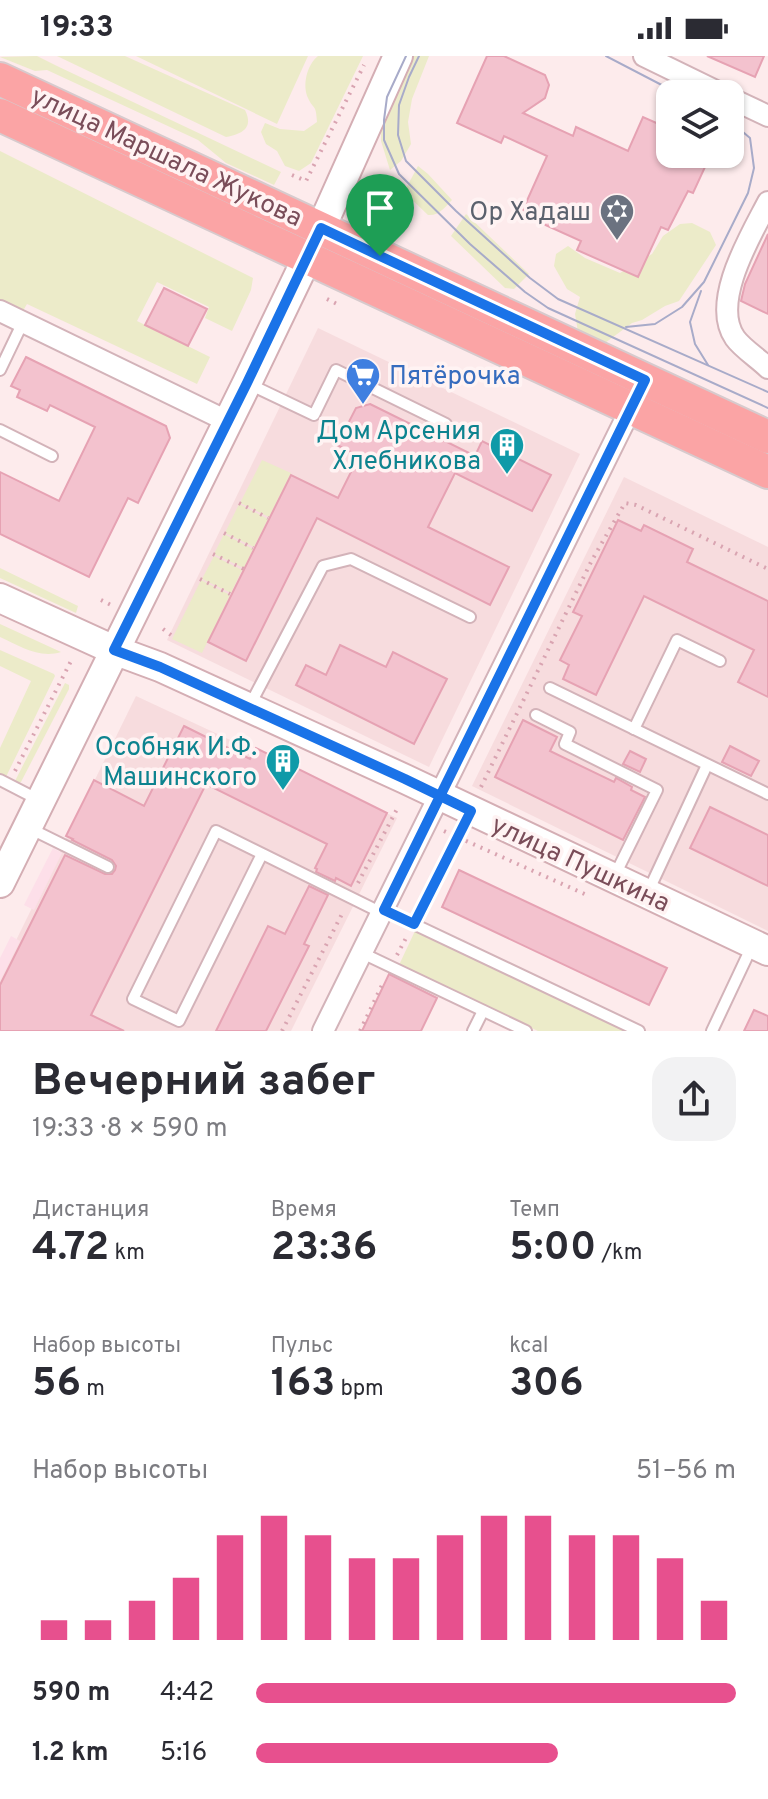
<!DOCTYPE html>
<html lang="ru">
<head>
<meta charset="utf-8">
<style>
  body { margin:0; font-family:Overpass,sans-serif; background:#f2f2f3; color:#2b2b33; height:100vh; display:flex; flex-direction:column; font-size:30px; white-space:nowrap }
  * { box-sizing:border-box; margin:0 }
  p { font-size:26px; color:#7c7c81 }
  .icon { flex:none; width:44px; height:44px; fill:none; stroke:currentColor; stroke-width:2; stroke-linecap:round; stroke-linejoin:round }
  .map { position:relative; height:975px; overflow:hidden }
  .drawer { display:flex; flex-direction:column; background:#fff; flex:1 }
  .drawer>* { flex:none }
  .controls { position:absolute; left:656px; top:24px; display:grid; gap:16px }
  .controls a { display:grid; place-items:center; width:88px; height:88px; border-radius:16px; background:#fff; box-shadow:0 2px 6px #0004; font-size:40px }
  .pin { position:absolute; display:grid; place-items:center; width:68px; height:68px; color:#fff; margin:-82px -34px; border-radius:50% 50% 50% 0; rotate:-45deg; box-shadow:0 0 8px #0007 }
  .pin .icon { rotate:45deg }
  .round { display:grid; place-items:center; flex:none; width:84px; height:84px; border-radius:24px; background:#f2f2f3 }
  .headline { display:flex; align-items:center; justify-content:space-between; height:136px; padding:0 32px }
  h1 { font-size:44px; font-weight:700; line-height:60px }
  .figures { display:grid; grid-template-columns:repeat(3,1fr); gap:12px; height:136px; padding:8px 32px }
  .figures div { display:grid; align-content:center }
  .figures b { font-size:40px; font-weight:700 }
  .figures small { font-size:22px; font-weight:400 }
  .figures p { font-size:22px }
  .chart { height:224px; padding:16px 32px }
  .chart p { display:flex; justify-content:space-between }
  .chart svg { width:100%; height:144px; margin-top:8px; stroke:#e7508e; stroke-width:6 }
  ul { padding:0 32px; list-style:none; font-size:26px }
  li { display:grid; grid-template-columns:128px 96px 1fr; align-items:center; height:60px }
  li i { height:20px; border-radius:10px; background:#e7508e }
  .status { display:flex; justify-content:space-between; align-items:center; height:56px; padding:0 40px; background:#fff; direction:ltr }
  .status svg { height:22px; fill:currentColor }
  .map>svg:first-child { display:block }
  .residential { fill:#f7dcde }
  .commercial { fill:#fddfe9 }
  .green { fill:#ecebc9 }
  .building { fill:#f3c2ce; stroke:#e6a2b3; stroke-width:2 }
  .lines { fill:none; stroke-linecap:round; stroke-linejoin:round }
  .lane-casing { stroke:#d3b3b9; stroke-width:14 }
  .street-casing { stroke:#d3b3b9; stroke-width:24 }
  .secondary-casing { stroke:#d4aeb4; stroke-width:32 }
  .primary-casing { stroke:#d7cacd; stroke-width:36 }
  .path { stroke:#d9a4b1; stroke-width:4; stroke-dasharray:2 6; stroke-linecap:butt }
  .lane { stroke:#fff; stroke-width:10 }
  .street { stroke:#fff; stroke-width:20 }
  .secondary { stroke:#fff; stroke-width:28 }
  .primary { stroke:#fba4a5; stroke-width:32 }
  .tram { stroke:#a8abc9; stroke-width:2 }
  .route-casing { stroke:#fff; stroke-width:16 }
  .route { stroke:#1a73e8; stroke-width:10 }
  .labels { text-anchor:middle; stroke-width:7; stroke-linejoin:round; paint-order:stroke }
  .street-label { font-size:26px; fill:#7a4d59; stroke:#fff3f3 }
  .worship-label { font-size:26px; fill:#5b616d; stroke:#fff3f3; text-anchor:end }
  .shop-label { font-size:26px; fill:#366cbe; stroke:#fff3f3; text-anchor:start }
  .culture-label { font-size:26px; fill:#0d838f; stroke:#fff3f3; text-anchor:end }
</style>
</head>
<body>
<div class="status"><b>19:33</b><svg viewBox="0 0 49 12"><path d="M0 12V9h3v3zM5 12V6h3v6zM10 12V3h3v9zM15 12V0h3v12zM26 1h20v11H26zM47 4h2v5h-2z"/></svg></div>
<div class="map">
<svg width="768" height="975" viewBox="0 0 768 975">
  <rect width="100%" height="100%" fill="#fdebec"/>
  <g class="residential">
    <path d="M318 272 580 398 429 711 167 584Z"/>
    <path d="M624 421 768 491V875L472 730Z"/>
    <path d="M136 640 397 762 291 975H0V917Z"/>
  </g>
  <g class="commercial">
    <path d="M53 792 62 797 34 854 24 849Z"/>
    <path d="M11 880 20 885 0 925V902Z"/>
  </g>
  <g class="green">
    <path d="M37 0 57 10 281 116 274 129 226 107 198 84 47 14 35 15 0 1Z"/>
    <path d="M57 0H125L245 54C254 72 242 78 226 81Z"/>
    <path d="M136 0H308L277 68Z"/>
    <path d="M318 0H363L311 107 299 115 285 110 277 95 266 88 261 76 265 67 280 73 304 75 317 66C316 47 314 55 308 42 302 29 307 9 318 0Z"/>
    <path d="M404 0H429L412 43 408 66 411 88 401 105 390 114 381 85V60Z"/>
    <path d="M0 95 253 222 251 234 232 275 205 262 209 251 157 226 137 265 210 301 197 328 27 248 21 258 0 248Z"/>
    <path d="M418 110 428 118 452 144C445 151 439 160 428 159L404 136Z"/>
    <path d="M466 158 529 218 514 233 505 232 451 180Z"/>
    <path d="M692 167 710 176 716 189 679 245 665 250 642 264 632 267 605 287 595 286 578 276 575 258 580 241 567 233 554 210 556 198 568 190 585 202 620 217 652 198 663 180 680 168Z"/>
    <path d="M262 404 291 417 269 461 240 447Z"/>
    <path d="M239 448 268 463 254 491 225 477Z"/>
    <path d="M224 478 253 493 244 512 214 498Z"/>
    <path d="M214 500 242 514 231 537 202 523Z"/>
    <path d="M0 512 78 550 76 557 0 522Z"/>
    <path d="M201 524 230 539 202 597 172 583Z"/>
    <path d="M0 568 61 596C39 603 20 590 0 581Z"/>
    <path d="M0 594 54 618 55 620 4 725 0 721V692L31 625 0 610Z"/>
    <path d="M65 627 69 629V633L21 726 14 727Z"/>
    <path d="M415 875 626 975H538L399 909Z"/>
  </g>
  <g class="building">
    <path d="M487 0H504L545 19 549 29 545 42 523 57 573 80 576 71 628 95 643 61 670 73V98H711L693 137 688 135 668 174 661 171 638 221 577 194 581 185 521 158 547 100 504 80 501 87 457 67Z"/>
    <path d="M707 0H764L755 21Z"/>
    <path d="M768 178V258L741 245 745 228Z"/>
    <path d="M164 232 207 253 188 290 145 269Z"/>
    <path d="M26 301 166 370 170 382 138 447 128 442 89 521 0 478V416L59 445 95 371 50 349 47 355 17 341 20 334 11 330Z"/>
    <path d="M370 348 475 400 482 385 551 419 532 455 455 417 428 471 509 511 490 549 317 462 246 605 208 586 291 419 338 442 359 400 337 389 356 352Z"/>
    <path d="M618 464 641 475 644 469 693 493 687 506 768 545V641L738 626 754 594 644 540 596 639 563 623 569 609 560 604 582 560 573 556Z"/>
    <path d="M340 589 386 611 393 596 447 623 414 688 296 629 306 609 326 619Z"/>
    <path d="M523 664 557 681 550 695 614 726 616 722 632 731 631 734 645 741 623 784 495 721Z"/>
    <path d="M184 670 250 703 256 692 387 757 351 830 336 822 335 825 316 816 317 813 315 812 327 788 206 728 91 959 124 975H0V929L65 799 105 818H112L115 814 116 810 112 804 72 784 73 783 66 780 94 724 144 750Z"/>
    <path d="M730 690 759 705 751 720 722 706Z"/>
    <path d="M630 695 646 703 640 716 623 708Z"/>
    <path d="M710 751 768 779V830L690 792Z"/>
    <path d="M459 814 667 912 649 949 442 851Z"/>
    <path d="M309 830 328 839 304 888 309 890 266 975H216L268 870 285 878Z"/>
    <path d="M389 918 437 942 421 975H362Z"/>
    <path d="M754 954 768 960V975H744Z"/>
  </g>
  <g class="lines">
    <g class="lane-casing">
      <g id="lane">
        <path d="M0 314 23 266"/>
        <path d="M249 328 314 359 336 314 446 368"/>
        <path d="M0 374 52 400"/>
        <path d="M550 632 768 738"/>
        <path d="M250 649 323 510 351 503 470 561"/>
        <path d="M536 659 570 676 565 688 657 734 615 819"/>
        <path d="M634 673 677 584 720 605"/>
        <path d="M0 724 37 743"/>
        <path d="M31 773 108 811"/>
        <path d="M262 798 179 965 133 943 216 775 382 857"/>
        <path d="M648 836 707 709"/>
        <path d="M384 854 639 975"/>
        <path d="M362 897 526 975"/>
        <path d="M473 975 483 955"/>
        <path d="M712 975 752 890"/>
      </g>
    </g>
    <g class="street-casing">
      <g id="street">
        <path d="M644 0 722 38"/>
        <path d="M730 42 768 60"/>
        <path d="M768 146C751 179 710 246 735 282 742 292 759 303 768 312"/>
        <path d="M0 255 227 365"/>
        <path d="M323 975 635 344"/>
      </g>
    </g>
    <g class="secondary-casing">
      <g id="secondary">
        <path d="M321 172 398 0"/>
        <path d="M0 542 114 594 160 611 405 723 768 895"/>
        <path d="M0 827 247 327 307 202"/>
      </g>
    </g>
    <g class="primary-casing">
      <g id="primary">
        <path d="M0 23 768 381"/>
        <path d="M0 59 768 416"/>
      </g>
    </g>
    <g class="path">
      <path d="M292 119 306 125 364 9"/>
      <path d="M327 243 337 248"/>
      <path d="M239 447 268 462"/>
      <path d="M224 477 253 492"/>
      <path d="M213 498 244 513"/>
      <path d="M200 523 230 538"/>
      <path d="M101 544 111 549"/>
      <path d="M163 573 175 582"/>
      <path d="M15 715 72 603"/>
      <path d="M481 731 592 504 625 447 636 449 768 513"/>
      <path d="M444 775 589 840"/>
      <path d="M358 827 397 753"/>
      <path d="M421 853 461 776"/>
      <path d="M397 899 406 882"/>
      <path d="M282 975 343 856"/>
      <path d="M360 975 384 925"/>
    </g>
    <use href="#lane" class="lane"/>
    <use href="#street" class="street"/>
    <use href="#secondary" class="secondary"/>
    <use href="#primary" class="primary"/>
    <g class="tram">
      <path d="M406 0 387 41 384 64V84L399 118 470 188 525 236 548 252 768 352"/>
      <path d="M419 0 409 21 399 49 398 79 406 105 456 155 530 222 558 243 768 336"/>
      <path d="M606 0 679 38"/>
      <path d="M701 235 690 266 695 288 708 309"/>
      <path d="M626 271 655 268 682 251 704 226 748 137 754 112 750 82 730 65"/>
    </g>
  </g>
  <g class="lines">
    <g class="route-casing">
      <path id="route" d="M380 200 645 324 384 854 414 868 471 755 405 723 160 611 114 594 247 327 321 172 380 200"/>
    </g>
    <use href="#route" class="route"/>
  </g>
  <defs>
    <g id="synagogue-pin" transform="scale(1.8)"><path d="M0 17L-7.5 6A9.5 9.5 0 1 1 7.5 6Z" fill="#6b7280" stroke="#fff3f3"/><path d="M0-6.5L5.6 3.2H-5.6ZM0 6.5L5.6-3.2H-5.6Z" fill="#fff"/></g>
    <g id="supermarket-pin" transform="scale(1.8)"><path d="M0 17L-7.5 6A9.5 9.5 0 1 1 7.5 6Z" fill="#3f7fe0" stroke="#fff3f3"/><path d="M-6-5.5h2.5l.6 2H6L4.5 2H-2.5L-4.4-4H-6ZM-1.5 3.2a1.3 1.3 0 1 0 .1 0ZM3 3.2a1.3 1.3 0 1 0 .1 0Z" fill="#fff"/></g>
    <g id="building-pin" transform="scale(1.8)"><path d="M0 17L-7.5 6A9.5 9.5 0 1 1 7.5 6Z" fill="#0f9aa8" stroke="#fff3f3"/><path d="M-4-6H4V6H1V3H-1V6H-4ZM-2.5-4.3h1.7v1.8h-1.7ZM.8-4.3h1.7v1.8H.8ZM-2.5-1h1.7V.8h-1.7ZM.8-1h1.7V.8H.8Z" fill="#fff"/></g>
  </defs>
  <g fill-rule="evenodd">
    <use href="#synagogue-pin" x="617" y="155"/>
    <use href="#supermarket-pin" x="363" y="319"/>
    <use href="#building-pin" x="507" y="389"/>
    <use href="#building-pin" x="283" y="705"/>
  </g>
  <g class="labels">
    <g class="street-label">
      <text transform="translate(167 100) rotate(25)" y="9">улица Маршала Жукова</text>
      <text transform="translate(581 807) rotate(25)" y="9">улица Пушкина</text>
    </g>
    <g class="worship-label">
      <text x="591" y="164">Ор Хадаш</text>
    </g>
    <g class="shop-label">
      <text x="389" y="328">Пятёрочка</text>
    </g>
    <g class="culture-label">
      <text x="481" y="383">Дом Арсения<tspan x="481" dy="30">Хлебникова</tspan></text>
      <text x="257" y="699">Особняк И.Ф.<tspan x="257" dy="30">Машинского</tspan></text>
    </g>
  </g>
</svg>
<div class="controls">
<a><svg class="icon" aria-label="layers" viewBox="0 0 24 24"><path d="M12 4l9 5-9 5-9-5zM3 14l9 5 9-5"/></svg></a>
</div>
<div class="pin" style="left:380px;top:200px;background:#1e9e55"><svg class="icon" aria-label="arrive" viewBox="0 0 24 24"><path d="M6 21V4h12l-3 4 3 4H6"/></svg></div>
</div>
<section class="drawer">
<div class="headline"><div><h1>Вечерний забег</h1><p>19:33 · 8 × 590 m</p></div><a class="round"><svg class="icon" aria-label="share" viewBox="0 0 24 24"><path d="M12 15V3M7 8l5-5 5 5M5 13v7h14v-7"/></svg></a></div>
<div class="figures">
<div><p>Дистанция</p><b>4.72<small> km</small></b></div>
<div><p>Время</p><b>23:36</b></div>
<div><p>Темп</p><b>5:00<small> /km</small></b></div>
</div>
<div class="figures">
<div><p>Набор высоты</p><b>56<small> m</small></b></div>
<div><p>Пульс</p><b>163<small> bpm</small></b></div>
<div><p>kcal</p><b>306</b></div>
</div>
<div class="chart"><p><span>Набор высоты</span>51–56 m</p>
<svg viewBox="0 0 160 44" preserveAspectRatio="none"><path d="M5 44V38M15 44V38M25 44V32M35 44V25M45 44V12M55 44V6M65 44V12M75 44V19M85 44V19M95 44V12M105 44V6M115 44V6M125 44V12M135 44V12M145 44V19M155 44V32"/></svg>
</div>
<ul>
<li><b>590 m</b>4:42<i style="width:100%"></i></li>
<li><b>1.2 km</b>5:16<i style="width:63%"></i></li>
</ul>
</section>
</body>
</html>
